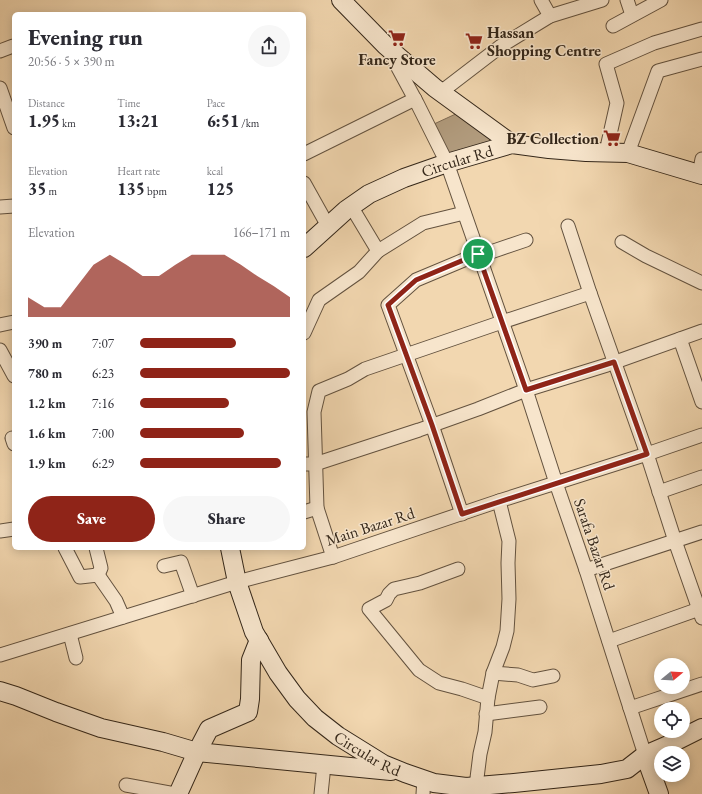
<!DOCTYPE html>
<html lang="en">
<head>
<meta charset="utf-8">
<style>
  body { margin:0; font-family:"EB Garamond",serif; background:#f7f7f7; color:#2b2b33; height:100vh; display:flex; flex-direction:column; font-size:15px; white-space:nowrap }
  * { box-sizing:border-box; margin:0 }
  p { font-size:13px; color:#7c7c81 }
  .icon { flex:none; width:22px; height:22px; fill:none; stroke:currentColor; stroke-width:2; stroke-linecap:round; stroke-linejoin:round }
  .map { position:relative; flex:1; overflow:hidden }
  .sheet { position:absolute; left:12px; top:12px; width:294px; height:538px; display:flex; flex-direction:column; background:#fff; border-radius:6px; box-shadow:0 2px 10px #0003 }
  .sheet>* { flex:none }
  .needle { width:26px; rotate:72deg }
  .tools { position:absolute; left:654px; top:658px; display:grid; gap:8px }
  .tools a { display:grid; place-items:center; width:36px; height:36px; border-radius:50%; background:#fff; box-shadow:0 2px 10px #0003; font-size:20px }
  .pin { position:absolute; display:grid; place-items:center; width:34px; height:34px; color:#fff; margin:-17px; border:2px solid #fff; border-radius:50%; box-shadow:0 1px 4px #0007 }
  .round { display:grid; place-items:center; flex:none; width:42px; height:42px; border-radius:21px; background:#f7f7f7 }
  .head { display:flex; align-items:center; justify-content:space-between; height:68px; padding:0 16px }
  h1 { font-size:22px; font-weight:800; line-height:30px }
  .metrics { display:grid; grid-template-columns:repeat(3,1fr); gap:6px; height:68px; padding:4px 16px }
  .metrics div { display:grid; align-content:center }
  .metrics b { font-size:17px; font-weight:800 }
  .metrics small { font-size:11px; font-weight:400 }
  .metrics p { font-size:11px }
  .chart { height:112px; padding:8px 16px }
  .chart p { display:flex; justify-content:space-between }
  .chart svg { width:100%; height:72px; margin-top:4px; fill:#8f2418; opacity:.7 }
  .action { display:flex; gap:8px; margin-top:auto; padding:8px 16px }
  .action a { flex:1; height:46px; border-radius:24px; background:#8f2418; color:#fff; font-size:16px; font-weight:800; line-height:46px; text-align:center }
  .action a+a { background:#f7f7f7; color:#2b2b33 }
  ul { padding:0 16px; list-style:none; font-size:13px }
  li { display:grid; grid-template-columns:64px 48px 1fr; align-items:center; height:30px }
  li i { height:10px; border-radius:5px; background:#8f2418 }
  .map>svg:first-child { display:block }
  .water { fill:#b19b7d; stroke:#7f6c55 }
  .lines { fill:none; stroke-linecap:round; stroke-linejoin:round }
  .street-casing { stroke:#63523f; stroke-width:15 }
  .secondary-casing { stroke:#332619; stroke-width:20 }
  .street { stroke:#f7e5cc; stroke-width:13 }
  .secondary { stroke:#f7e5cc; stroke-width:18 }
  .route-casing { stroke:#fff; stroke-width:8 }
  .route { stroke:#8f2418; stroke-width:5 }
  .labels { text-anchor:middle; stroke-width:3; stroke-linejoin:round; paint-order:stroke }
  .poi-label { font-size:16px; font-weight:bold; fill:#332619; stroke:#f7e5cc; text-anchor:start }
  .street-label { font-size:16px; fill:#332619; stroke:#f7e5cc }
</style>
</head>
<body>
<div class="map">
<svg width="702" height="794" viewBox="0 0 702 794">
  <rect width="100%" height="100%" fill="#f2d7b0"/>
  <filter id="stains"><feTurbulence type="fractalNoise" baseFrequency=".005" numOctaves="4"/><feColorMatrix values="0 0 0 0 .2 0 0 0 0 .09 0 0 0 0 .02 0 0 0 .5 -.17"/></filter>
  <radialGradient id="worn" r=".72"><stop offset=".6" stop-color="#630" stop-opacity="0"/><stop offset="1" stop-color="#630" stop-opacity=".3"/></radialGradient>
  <path class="water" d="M460 112 498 143 448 154 434 124Z"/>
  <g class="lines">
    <g class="street-casing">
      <g id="street">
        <path d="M541 0 550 16"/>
        <path d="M627 0 632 15"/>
        <path d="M613 26 661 0"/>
        <path d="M0 51 13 46"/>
        <path d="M390 53 417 103 447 163 526 390 556 483 586 570 645 755"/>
        <path d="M0 88 14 128"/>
        <path d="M441 92 501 46 550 16 602 0"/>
        <path d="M606 152 617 103 606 64 654 43 702 29"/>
        <path d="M628 153 658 71 702 59"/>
        <path d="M304 154 415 99"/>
        <path d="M699 174 702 159"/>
        <path d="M304 183 328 226"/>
        <path d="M351 206 378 251"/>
        <path d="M0 207 14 206"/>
        <path d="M568 226 590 293 647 454 675 541 702 618"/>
        <path d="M622 242 646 256 702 283"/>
        <path d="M479 256 526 240"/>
        <path d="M0 325 14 322"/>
        <path d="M304 333 319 300 359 272 378 251 423 223 464 213"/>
        <path d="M680 339 702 402"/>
        <path d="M0 350 14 376"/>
        <path d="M12 438 14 444"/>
        <path d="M304 464H315L419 430 478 409 526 390 607 365 702 331"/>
        <path d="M659 492 702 477"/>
        <path d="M304 512 317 508"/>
        <path d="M462 514 432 425 388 305 416 280 478 254"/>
        <path d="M0 531 14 529"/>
        <path d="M65 548 80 577 98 575 116 601 123 617"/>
        <path d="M96 548 101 568 98 575"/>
        <path d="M333 557 317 508 314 412 319 391 348 379 365 369 502 322 590 293"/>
        <path d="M164 566 181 562 193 596"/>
        <path d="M458 569 420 583 394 589 389 594 386 600 369 609 419 670 439 683 462 689 488 698"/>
        <path d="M586 570 702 532"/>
        <path d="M70 634 76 658"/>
        <path d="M609 641 702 608"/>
        <path d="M0 655 237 582 333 557 499 501 647 454 702 435"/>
        <path d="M493 673 518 675 533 680 553 676"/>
        <path d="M630 708 702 684"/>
        <path d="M486 714 540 707"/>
        <path d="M126 785 175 794"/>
        <path d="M476 786 480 754 485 732 488 698 493 673 503 647 507 631 509 599 508 563 509 541 499 501"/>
        <path d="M321 794 324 765"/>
        <path d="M423 794 424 779"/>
      </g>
    </g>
    <g class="secondary-casing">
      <g id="secondary">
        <path d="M341 0 386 46 435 88 512 144"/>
        <path id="s1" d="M304 248 346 210 369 194 404 178 447 163 512 144 549 149 586 152 628 153 702 175"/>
        <path id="s2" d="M230 548 237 582 254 632 278 673 297 699 315 718 338 736 383 764 405 773 434 783 466 787 514 783 601 774 627 769 645 755 666 746 702 728"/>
        <path d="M0 691 16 696 56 712 101 728 163 742 197 752 391 771"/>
        <path d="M645 755 659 794"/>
        <path d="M178 794 197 752 209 729 248 712 250 699 251 660 259 640"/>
      </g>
    </g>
    <use href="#street" class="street"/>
    <use href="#secondary" class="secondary"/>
  </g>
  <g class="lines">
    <g class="route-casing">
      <path id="route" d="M478 254 526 390 614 362 647 454 462 514 432 425 388 305 416 280Z"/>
    </g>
    <use href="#route" class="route"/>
  </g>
  <defs>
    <g id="supermarket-bare" transform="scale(1.38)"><path d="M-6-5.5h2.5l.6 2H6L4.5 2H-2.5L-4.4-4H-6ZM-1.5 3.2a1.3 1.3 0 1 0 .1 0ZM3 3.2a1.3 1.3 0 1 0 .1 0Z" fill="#8f2418" stroke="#f7e5cc" stroke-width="2.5" paint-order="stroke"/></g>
  </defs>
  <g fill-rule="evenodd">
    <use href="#supermarket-bare" x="397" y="38"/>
    <use href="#supermarket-bare" x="474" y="41"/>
    <use href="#supermarket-bare" x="612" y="138"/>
  </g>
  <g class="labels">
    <g class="poi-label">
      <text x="487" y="38">Hassan<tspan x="487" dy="18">Shopping Centre</tspan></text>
      <text x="397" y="65" text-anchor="middle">Fancy Store</text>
      <text x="599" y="144" text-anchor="end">BZ Collection</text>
    </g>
    <g class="street-label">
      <text dy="6" stroke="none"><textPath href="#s1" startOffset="179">Circular Rd</textPath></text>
      <text transform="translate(370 526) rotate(-18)" y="6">Main Bazar Rd</text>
      <text transform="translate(595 544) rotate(71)" y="6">Sarafa Bazar Rd</text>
      <text dy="6" stroke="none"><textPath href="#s2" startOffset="257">Circular Rd</textPath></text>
    </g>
  </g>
  <rect width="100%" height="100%" filter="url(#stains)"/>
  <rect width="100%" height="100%" fill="url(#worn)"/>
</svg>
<div class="tools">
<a><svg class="needle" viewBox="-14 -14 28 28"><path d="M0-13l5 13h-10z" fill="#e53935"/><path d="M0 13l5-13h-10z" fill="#7c7c81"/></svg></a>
<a><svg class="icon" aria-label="locate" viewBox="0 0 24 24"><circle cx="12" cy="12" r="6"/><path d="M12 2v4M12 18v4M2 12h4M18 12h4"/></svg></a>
<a><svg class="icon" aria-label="layers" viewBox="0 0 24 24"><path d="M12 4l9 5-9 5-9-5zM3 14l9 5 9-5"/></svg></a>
</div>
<div class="pin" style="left:478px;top:254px;background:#1e9e55"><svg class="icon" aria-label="arrive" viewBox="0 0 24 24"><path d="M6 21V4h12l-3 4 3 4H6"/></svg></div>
<section class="sheet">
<div class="head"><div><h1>Evening run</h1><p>20:56 · 5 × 390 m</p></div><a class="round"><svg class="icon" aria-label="share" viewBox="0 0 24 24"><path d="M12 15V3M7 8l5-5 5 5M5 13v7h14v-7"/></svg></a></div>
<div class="metrics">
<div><p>Distance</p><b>1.95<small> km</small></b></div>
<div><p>Time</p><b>13:21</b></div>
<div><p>Pace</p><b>6:51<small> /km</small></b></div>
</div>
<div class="metrics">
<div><p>Elevation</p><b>35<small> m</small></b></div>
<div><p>Heart rate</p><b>135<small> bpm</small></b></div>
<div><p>kcal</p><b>125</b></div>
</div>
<div class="chart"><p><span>Elevation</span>166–171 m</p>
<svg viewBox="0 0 160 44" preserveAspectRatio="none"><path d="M0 44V32L10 38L20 38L30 25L40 12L50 6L60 12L70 19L80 19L90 12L100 6L110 6L120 6L130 12L140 19L150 25L160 32V44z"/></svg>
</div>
<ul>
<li><b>390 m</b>7:07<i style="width:64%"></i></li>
<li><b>780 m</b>6:23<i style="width:100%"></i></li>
<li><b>1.2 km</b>7:16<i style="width:59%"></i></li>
<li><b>1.6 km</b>7:00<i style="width:69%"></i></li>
<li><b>1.9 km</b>6:29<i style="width:94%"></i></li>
</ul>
<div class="action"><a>Save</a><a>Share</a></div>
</section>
</div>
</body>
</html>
